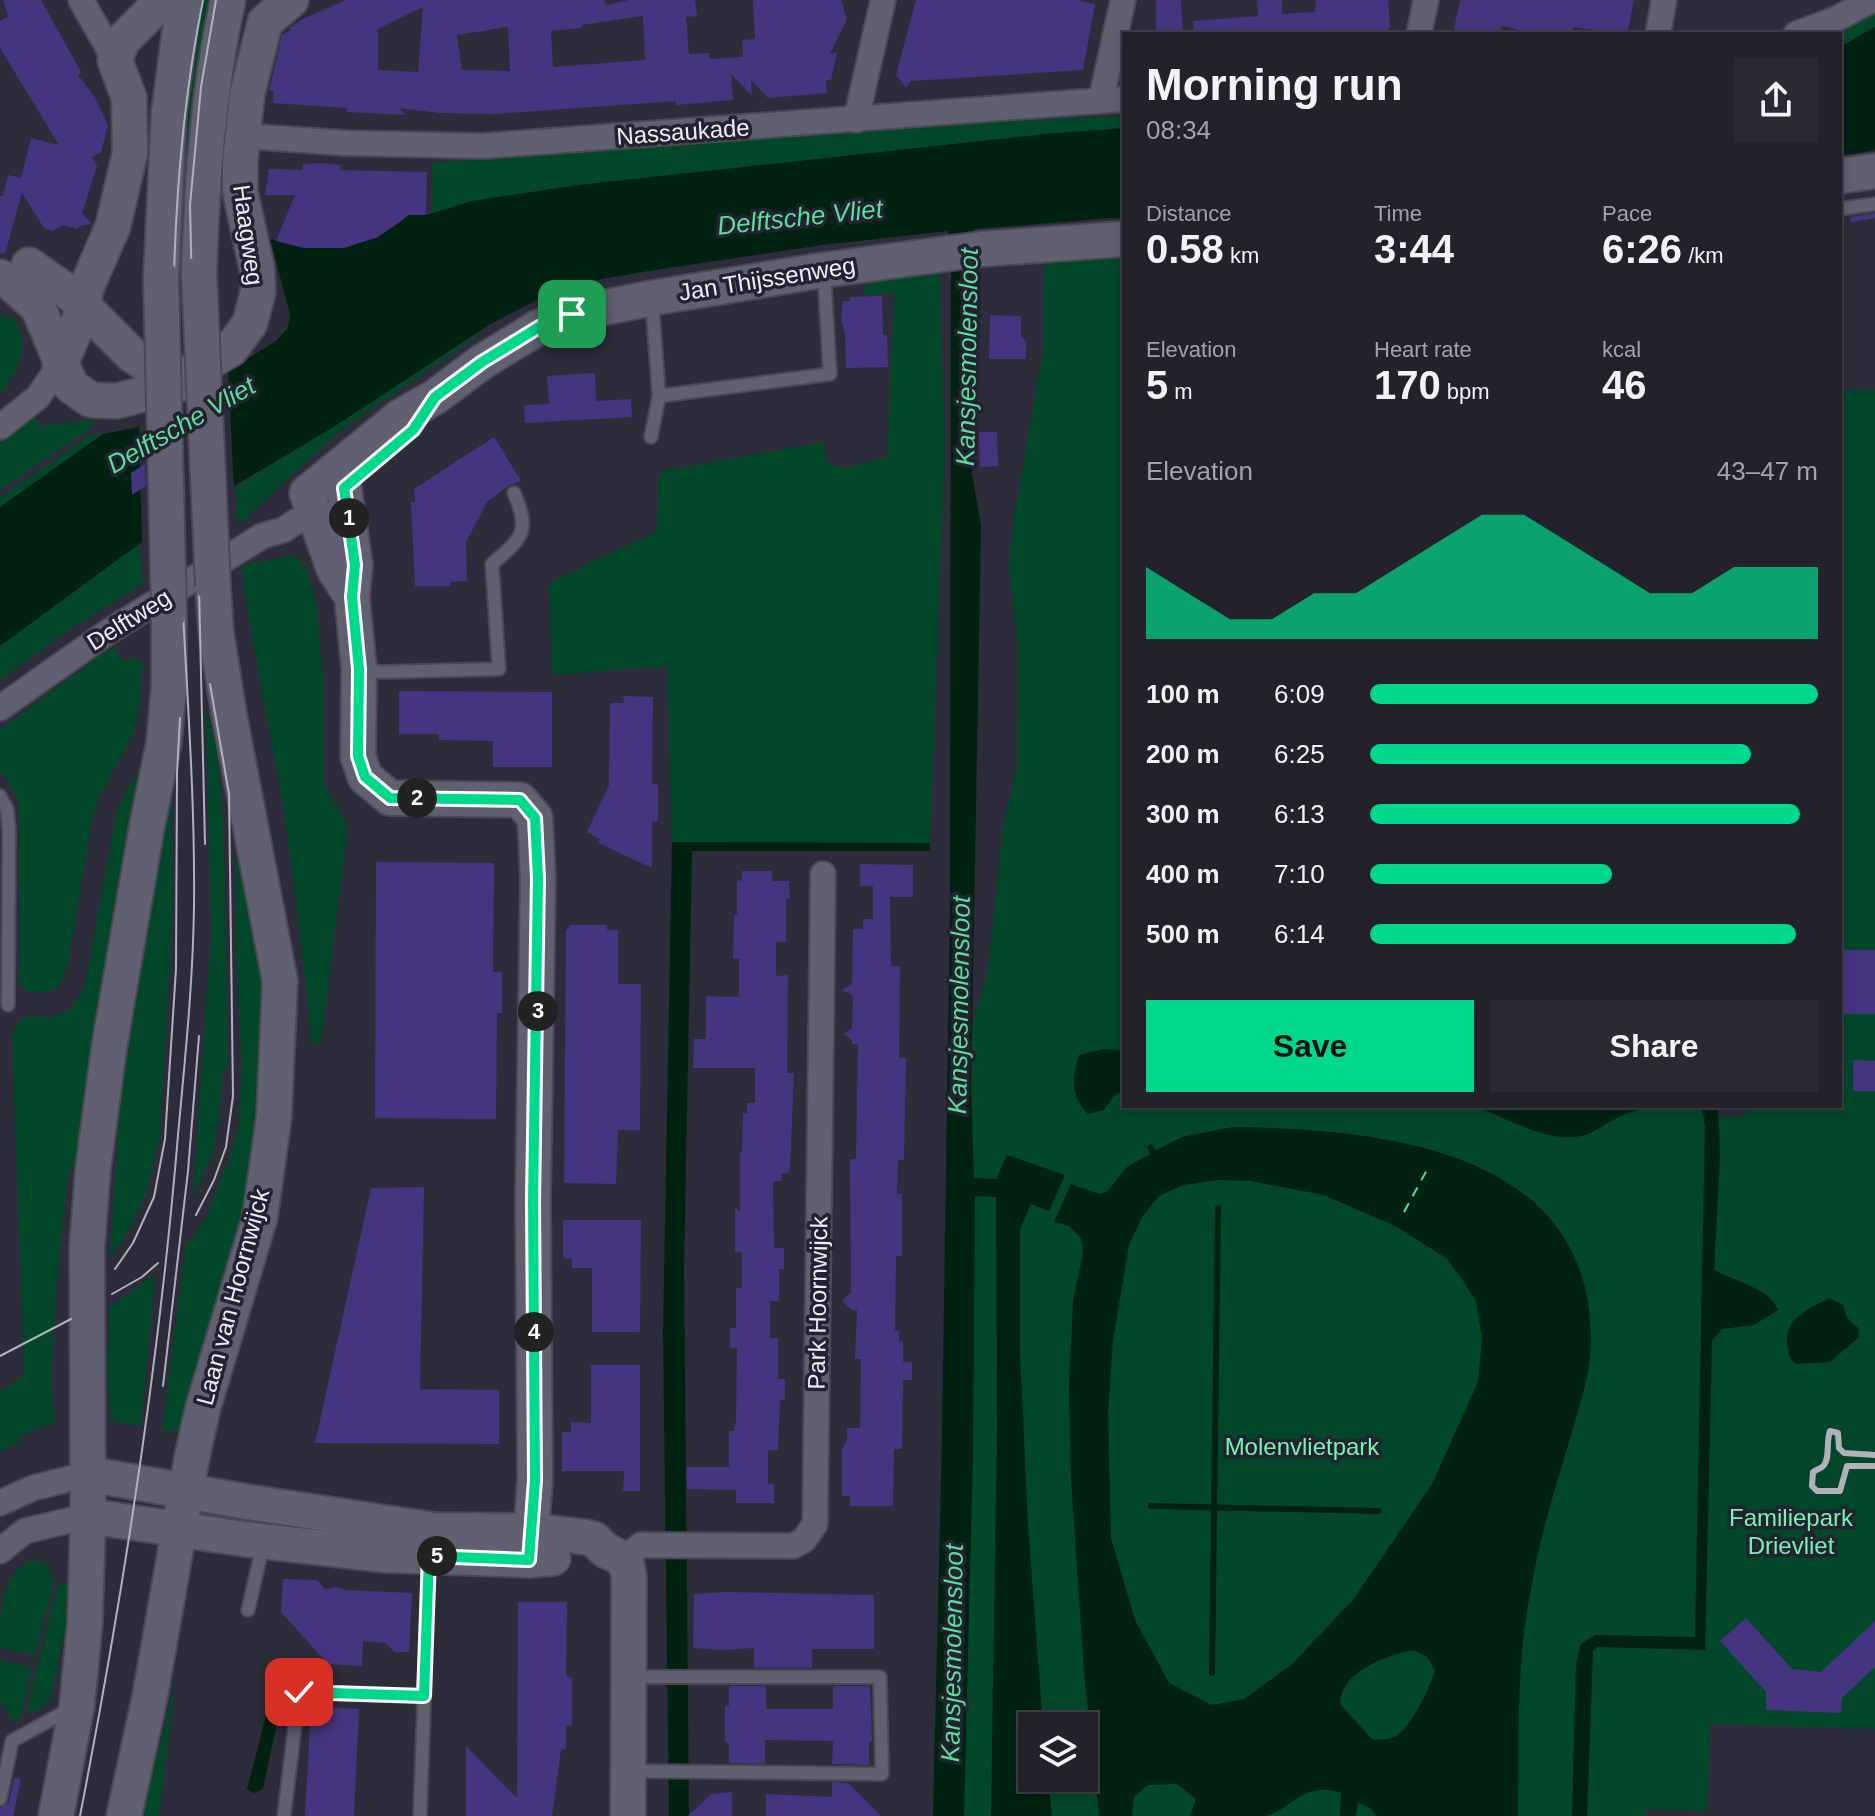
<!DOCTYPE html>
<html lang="en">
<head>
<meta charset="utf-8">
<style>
  body { margin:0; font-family:Helvetica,sans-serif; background:#2a2934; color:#f1f3f6; height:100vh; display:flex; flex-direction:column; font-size:30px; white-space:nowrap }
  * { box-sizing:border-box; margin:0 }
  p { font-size:26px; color:#a2a3a9 }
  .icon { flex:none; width:44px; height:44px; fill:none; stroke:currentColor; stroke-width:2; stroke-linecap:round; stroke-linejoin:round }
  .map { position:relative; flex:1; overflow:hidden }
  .drawer { position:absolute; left:1122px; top:32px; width:720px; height:1076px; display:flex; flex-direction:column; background:#22212c; border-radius:0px; box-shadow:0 4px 12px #0003,0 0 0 2px #3f3e48 }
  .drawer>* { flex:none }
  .fabs { position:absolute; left:1018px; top:1712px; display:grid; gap:16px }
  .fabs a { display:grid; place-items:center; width:80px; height:80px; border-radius:0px; background:#22212c; box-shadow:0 4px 12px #0003,0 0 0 2px #3f3e48; font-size:40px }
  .pin { position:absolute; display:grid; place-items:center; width:68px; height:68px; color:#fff; margin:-34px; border-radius:16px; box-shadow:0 4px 12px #0006 }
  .km { position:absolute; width:40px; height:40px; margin:-20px; border-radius:50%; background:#222; color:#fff; font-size:22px; line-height:40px; text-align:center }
  .round { display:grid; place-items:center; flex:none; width:84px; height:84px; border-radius:0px; background:#2a2934 }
  .headline { display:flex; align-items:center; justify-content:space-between; height:136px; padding:0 24px }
  h1 { font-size:44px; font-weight:800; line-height:60px }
  .figures { display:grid; grid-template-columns:repeat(3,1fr); gap:12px; height:136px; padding:8px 24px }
  .figures div { display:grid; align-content:center }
  .figures b { font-size:40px; font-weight:800 }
  .figures small { font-size:22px; font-weight:400 }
  .figures p { font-size:22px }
  .chart { height:224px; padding:16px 24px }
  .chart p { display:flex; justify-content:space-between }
  .chart svg { width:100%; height:144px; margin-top:8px; fill:#00d98c; opacity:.7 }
  .cta { display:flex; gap:16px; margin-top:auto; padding:16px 24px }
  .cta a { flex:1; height:92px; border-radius:0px; background:#00d98c; color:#111; font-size:32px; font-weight:800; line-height:92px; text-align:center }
  .cta a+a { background:#2a2934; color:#f1f3f6 }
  ul { padding:0 24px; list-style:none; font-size:26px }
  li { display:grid; grid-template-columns:128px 96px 1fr; align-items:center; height:60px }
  li i { height:20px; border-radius:10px; background:#00d98c }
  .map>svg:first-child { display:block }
  .green { fill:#03472b; fill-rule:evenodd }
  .water { fill:#012111; fill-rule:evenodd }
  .pier { fill:#2d2c3a }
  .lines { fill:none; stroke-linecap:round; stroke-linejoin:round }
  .stream { stroke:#012111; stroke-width:6 }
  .ferry { stroke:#56df9d; stroke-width:2; stroke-dasharray:10 8; stroke-linecap:butt }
  .building { fill:#453580; fill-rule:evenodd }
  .lane-casing { stroke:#4a4854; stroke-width:16 }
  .street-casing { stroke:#4a4854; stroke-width:28 }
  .secondary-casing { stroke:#4a4854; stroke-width:38 }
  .lane { stroke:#616070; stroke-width:12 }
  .street { stroke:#616070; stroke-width:24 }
  .secondary { stroke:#616070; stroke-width:34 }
  .tram { stroke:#b1b0bb; stroke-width:2 }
  .rail { stroke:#b1b0bb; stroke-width:6 }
  .secondary-bridge-casing { stroke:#4a4854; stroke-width:38; stroke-linecap:butt }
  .secondary-bridge { stroke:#616070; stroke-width:34 }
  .route-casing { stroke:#fff; stroke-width:16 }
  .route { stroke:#00d98c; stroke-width:10 }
  .labels { text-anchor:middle; stroke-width:7; stroke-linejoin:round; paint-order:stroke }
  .street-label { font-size:24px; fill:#edecf6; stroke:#242230 }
  .park-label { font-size:24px; fill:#70f6b2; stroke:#242230 }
  .water-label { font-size:26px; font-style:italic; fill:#56df9d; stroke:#242230 }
</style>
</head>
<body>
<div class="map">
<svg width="1875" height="1816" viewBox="0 0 1875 1816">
  <rect width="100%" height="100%" fill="#2d2c3a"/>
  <g class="green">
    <path d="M193 0H220L195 274 167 276Z"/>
    <path d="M1875 14V27L1840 47V34H1837Z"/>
    <path d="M1124 116V128L1046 134 579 185 472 201 432 213V163L972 123Z"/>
    <path d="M1124 256V1106H1705L1695 1638 1595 1635 1576 1664 1572 1816H957L972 1027 988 968 1003 828 1017 765 1018 648 1009 567 1013 522 1043 349 1044 263ZM1032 1726H1084V1778H1032Z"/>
    <path d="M939 273 945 439 930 843 672 842 667 666 552 675 549 583 657 531 659 472 823 442 828 464 844 468 887 457 894 292 864 296 865 283Z"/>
    <path d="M0 315 14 319C30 348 20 370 0 393Z"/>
    <path d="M477 332V336L338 432 237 526 236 487Z"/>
    <path d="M1840 390H1875V1729L1710 1724 1707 1811 1646 1809 1645 1816H1587L1593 1651 1598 1647 1705 1649 1714 1270 1720 1155 1718 1116 1744 1117 1745 1106H1840Z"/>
    <path d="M34 417 41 426 93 419V426L0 490V436Z"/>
    <path d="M103 434 0 507V498L90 435Z"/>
    <path d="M139 544 143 583 73 627 0 680V646Z"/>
    <path d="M296 555 307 571 317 607 323 682 324 784 348 827 321 1038 319 1043 312 1045C303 955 293 866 278 777 265 706 250 636 241 565Z"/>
    <path d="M113 646 122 662 129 659 142 660 139 710 133 733 99 797 90 829 69 955 62 982 55 990C41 992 26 998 19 983V806L16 793 0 772V729Z"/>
    <path d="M206 707 216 749 223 815 228 1068 223 1070C220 1113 217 1159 193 1195L211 935Z"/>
    <path d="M171 760 173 900 160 1136 146 1192 127 1234 110 1258 123 1056Z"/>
    <path d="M142 764 79 1159 70 1169 68 1176C62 1225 57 1274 54 1324 52 1357 49 1389 55 1422L19 1436 20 1442 0 1451V1391L20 1379 24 1372 12 1037 14 1029 24 1017C60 1016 69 1019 85 985L117 809Z"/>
    <path d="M236 798 270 1008 257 1173 213 1325 191 1387 182 1433 162 1430 186 1246 209 1215 208 1210 227 1166 238 1129 242 1065 236 954Z"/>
    <path d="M155 1274 141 1426 111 1421 107 1371 110 1307Z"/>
    <path d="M31 1560 45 1563 54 1583 35 1655 0 1648C0 1614 0 1575 31 1560Z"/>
    <path d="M58 1584H67L69 1613 51 1697 42 1708 26 1713Z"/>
    <path d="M0 1660 32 1668 21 1717 11 1721 4 1704 0 1705Z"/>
    <path d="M176 1681 159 1816H142Z"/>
  </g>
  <g class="water">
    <path d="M1875 27V150L1840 156V47Z"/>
    <path d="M1124 128V217L974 229 976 268 972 473 981 526 971 1089 974 1178 996 1179 1007 1155 1065 1175 1049 1211 1031 1204 1020 1229V1353L1028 1526 1043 1726H1032V1778H1048L1052 1816H991L997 1430 996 1197 975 1196 973 1456 964 1816H933L942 1437 950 898 951 269 948 231 822 245 642 272 580 283 553 291 489 325 332 428 150 536 0 646V507L103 434 139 427 276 341 288 328 290 314 270 239C324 251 365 253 409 215H427L472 201 579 185 1046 134Z"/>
    <path d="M672 842 930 843V851H692L684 1267 689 1816H669L663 1332Z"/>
    <path d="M1103 1049 1124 1050V1090L1114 1096 1104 1110 1088 1114C1070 1093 1072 1081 1079 1055Z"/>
    <path d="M1474 1106H1658C1648 1108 1637 1110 1627 1113 1613 1119 1601 1128 1588 1134 1553 1147 1508 1118 1474 1106Z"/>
    <path d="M1702 1106H1718L1720 1155 1714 1270C1733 1281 1769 1287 1778 1310L1754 1325 1722 1329 1712 1341 1705 1650 1598 1647 1593 1651 1587 1816H1572L1576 1664 1581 1644 1595 1635 1695 1637 1705 1127Z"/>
    <path d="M1233 1127C1389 1129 1605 1151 1590 1359 1588 1379 1581 1399 1576 1418 1563 1464 1547 1511 1537 1558 1531 1589 1524 1621 1522 1653 1517 1707 1519 1762 1518 1816H1377L1370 1808 1358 1802 1356 1816H1340L1341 1793C1304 1780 1292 1809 1266 1816 1252 1816 1207 1816 1190 1816L1196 1799 1177 1784 1148 1785 1134 1797 1132 1816H1099L1084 1671 1071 1479 1069 1385 1073 1300 1083 1254 1081 1238 1069 1226 1054 1222 1071 1184 1099 1194 1107 1192 1127 1167 1150 1154 1147 1146 1152 1144 1156 1150 1182 1137ZM1219 1180 1250 1181 1324 1195 1397 1227 1446 1258 1462 1279 1476 1301 1482 1339 1478 1382 1432 1484 1353 1600 1291 1665 1244 1699 1212 1705 1169 1683 1135 1620 1111 1538 1108 1412 1113 1340 1129 1245 1142 1217 1159 1196 1183 1185ZM1414 1650 1427 1657 1435 1670C1431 1686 1412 1724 1399 1734 1392 1740 1381 1739 1373 1740L1340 1704C1340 1672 1387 1655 1414 1650Z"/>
    <path d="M1829 1298 1843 1305 1847 1318 1858 1328 1859 1337 1830 1362 1796 1364C1790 1359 1789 1355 1788 1348 1782 1319 1807 1310 1829 1298Z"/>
    <path d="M277 1691 282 1699 263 1789 254 1793 247 1789 271 1696Z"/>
  </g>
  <path class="pier" d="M228 366 234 490 142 546 139 423Z"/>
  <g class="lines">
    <g class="stream">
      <path d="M1151 1506 1378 1511"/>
      <path d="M1212 1673 1218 1208"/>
    </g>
    <path class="ferry" d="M1404 1212 1428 1168"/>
  </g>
  <g class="building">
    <path d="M3 0H41L81 72 78 75 94 96 108 125 101 152 92 157 97 166 82 213 91 224 79 226 78 229 62 225 52 231 44 228 22 193 5 254 0 253V196H3L8 175 21 178 31 138 59 145 0 48V21L8 16Z"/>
    <path d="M346 0H604L606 5 629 0H695L697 16 686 17 689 54 709 53V59L743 57 742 40 755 39 753 0H841L847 19 830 54 837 52 831 80H826L827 93 768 98 751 80 752 96 731 74 733 100 676 105V101L494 114 440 113 399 108 405 115 347 112V108L273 103 274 91 269 90 282 35 292 30 289 28 301 20ZM423 7 418 72 378 70V29ZM643 16 645 60 553 67 551 31 582 28 581 25ZM508 27 510 71 462 70 457 35Z"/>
    <path d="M916 0H1076L1095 4 1083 70 911 81 906 88 896 75Z"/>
    <path d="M1156 0H1181L1183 34H1156Z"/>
    <path d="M1257 0H1282V14L1315 12 1316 0H1388L1390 27 1384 34H1194L1193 21 1258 16Z"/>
    <path d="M1460 0H1634L1627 34 1573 27 1572 34H1526L1525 31 1501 26 1500 34H1453Z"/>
    <path d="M319 163 341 165 339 170 427 172 426 215H409L378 237 344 248H304L276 241 295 195H265L269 169 303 170V164Z"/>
    <path d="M1875 213V218L1851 222 1850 217Z"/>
    <path d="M882 296 883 335H887L888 367 846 368 845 333 841 320 843 301H850V297Z"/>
    <path d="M990 315 1021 316V336L1026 342V359H989Z"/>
    <path d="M595 373 596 401 631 399 632 417 525 423 524 405 549 404 547 376Z"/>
    <path d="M979 432H997L998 466 980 467Z"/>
    <path d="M494 437 521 481 510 485 487 502 466 542 467 581 451 582 450 586H415L411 502H415L414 489Z"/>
    <path d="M145 464 146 486 132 495 131 473Z"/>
    <path d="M399 691 552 692V767H493V741L439 740V734H399Z"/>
    <path d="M623 696 653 697 652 784 658 785V821H652V868L598 843 600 839 587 832 609 785 610 703H624Z"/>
    <path d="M376 862 494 863 493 972H502V1013H497L496 1119 375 1118Z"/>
    <path d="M860 864 913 865V897H890L891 966H900L899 1058H906L904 1160H898L897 1194H902V1256H896L895 1331H899V1341H903V1362H912V1380H903L902 1449H894L893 1506H850V1496H842V1449L847 1440V1428H860L861 1359H855V1357L857 1310H852L842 1301 851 1292 850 1159H856L858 1044H852V1040L843 1034 852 1028 853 999 852 995 842 990 852 984 853 929H863V919H873V886H860Z"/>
    <path d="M742 871H772V881H789L790 898 786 900V942H776V976L788 975 787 1073H794L790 1168 788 1173H781L782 1181H773L774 1248H784V1269H779V1301H770V1338H778V1379H785V1400H780L778 1450H768V1484H774V1503H736V1490L687 1489 686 1467H729V1431H734L736 1421 737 1348H730V1328H736V1288H742V1252H735V1207L740 1212V1152H742L743 1113H747V1103H755V1068H693L694 1039H706V996L739 997V959H733L734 915H737V880L742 881Z"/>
    <path d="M570 925H607V930H618V984H641L640 1130H618L616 1184 564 1183 566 929H569Z"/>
    <rect x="1840" y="950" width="35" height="64"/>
    <path d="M1853 1060 1875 1061V1091H1853Z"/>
    <path d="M424 1187 420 1389 499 1390V1444L315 1443 371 1188Z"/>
    <path d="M563 1220H641L640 1332H592V1268H572V1259L563 1258Z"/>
    <path d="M591 1365H640V1491H623L624 1471H562V1432H571V1422L591 1423Z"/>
    <path d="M283 1579 317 1580 325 1589 338 1587 344 1590 412 1593 409 1652H394L386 1643 363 1641 362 1666 328 1664 281 1612Z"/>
    <path d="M724 1592 874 1595V1649H812V1668H754V1648L723 1650 693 1648 694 1594Z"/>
    <path d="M518 1602H567L566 1676 572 1677V1726L566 1725V1749L561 1750 552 1816H466V1746L517 1798Z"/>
    <path d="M1746 1618 1792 1669 1821 1672 1875 1621V1667L1842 1698 1841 1713 1766 1710V1692L1720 1641Z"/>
    <path d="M729 1686H766V1709H833V1686H870L872 1741H869V1765L832 1764 833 1741 765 1740V1764L729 1763V1743L725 1742V1706H729Z"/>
    <path d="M311 1706 359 1709 354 1816H305Z"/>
    <path d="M14 1778 21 1779 13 1816H0V1808L9 1802Z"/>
    <path d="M832 1782 848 1783 881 1816H766V1794L832 1797Z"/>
    <path d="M732 1792V1816H688L711 1794Z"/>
  </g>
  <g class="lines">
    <g class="lane-casing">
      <g id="lane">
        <path d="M1840 209 1875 204"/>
        <path d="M659 396 830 374 824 273"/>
        <path d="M651 437 659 396 652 301"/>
        <path d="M362 669 381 672 499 669 492 564C522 538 531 532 514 493"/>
        <path d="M0 796 7 809 9 829 8 1005"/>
        <path d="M248 1610 263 1545"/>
        <path d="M630 1677H880L882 1774 631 1771"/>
        <path d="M0 1799 12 1741 70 1709"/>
        <path d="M284 1816 299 1692 424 1696"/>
        <path d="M420 1816 429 1559"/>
      </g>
    </g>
    <g class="street-casing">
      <g id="street">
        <path d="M81 0 115 60"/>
        <path d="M1419 34 1426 0"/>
        <path d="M1658 34 1664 0"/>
        <path d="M1796 34 1836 19 1872 0"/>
        <path d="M1101 100 1123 0"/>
        <path d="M856 120 883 0"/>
        <path d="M242 136 346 143 482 146 1124 99"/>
        <path d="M0 427 38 397 60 365"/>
        <path d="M0 708 108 632 262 536 283 530 313 511"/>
        <path d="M0 1503 33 1488 88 1474"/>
        <path d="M0 1551 25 1531 88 1516"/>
        <path d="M622 1560 641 1545 793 1546 804 1540 815 1524 823 874"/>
      </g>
    </g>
    <g class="secondary-casing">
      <g id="secondary">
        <path d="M1840 176 1875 171"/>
        <path d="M29 265 72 295 132 355 149 366 187 375"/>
        <path d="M199 274C202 182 208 90 228 0"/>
        <path d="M0 277 11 283 38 307 71 386 91 400 117 401 177 385 187 375 231 349 250 323 258 292 257 269 240 191V163L247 94 265 22 291 0"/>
        <path d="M161 277 169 112 184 0"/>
        <path d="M60 365 84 309 85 291 113 226 130 153 129 98 115 60 122 41 163 0"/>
        <path d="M333 472 344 488 355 565 352 597 359 669 358 756 365 777 390 798 520 800 535 818 538 878 533 1200 535 1480 529 1560"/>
        <path d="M352 597 334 569 307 493 400 417 435 397 482 362 539 327 572 314 652 298 824 270 982 249 1124 239"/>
        <path d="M88 1474 248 1502 434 1530 532 1531 585 1537 594 1539 605 1550 619 1557 627 1566 629 1577 628 1816"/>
        <path d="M88 1516 244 1539 385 1555 529 1560 553 1558"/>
        <path d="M56 1816 77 1705 85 1622 88 1516 87 1246 93 1169 109 1048 147 826 164 742 169 685V613"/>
        <path d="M124 1816 150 1696 192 1457 203 1408 260 1217 274 1117 280 981 229 714 216 632 213 586"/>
      </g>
    </g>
    <use href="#lane" class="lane"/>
    <use href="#street" class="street"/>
    <use href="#secondary" class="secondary"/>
    <g class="tram">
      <path d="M205 844 190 205 201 87 216 0"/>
      <path d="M196 1215 214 1180 226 1147 233 1096 229 794 210 684"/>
      <path d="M115 1269 133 1243 154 1197 165 1139 176 969 177 773 180 718"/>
      <path d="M112 1294 142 1277 158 1263"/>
      <path d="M0 1356 71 1319"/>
      <path d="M163 1386 188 1171 199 1036"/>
      <path d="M80 1816C124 1590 159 1364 178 1135 185 1059 193 983 194 906 195 814 189 723 184 631 172 421 161 208 203 0"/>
    </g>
    <path class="rail" d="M1875 1455 1844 1453 1839 1448 1838 1433 1830 1431C1826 1440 1830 1458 1824 1465 1822 1469 1816 1469 1813 1472L1812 1486 1817 1491H1840L1847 1466H1875"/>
    <g class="secondary-bridge-casing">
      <g id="secondary-bridge">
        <path d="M199 274 213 586"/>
        <path d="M161 277 169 613"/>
      </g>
    </g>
    <use href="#secondary-bridge" class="secondary-bridge"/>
  </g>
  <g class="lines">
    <g class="route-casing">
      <path id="route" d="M299 1692 424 1696 429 1556 529 1560 535 1480 533 1200 538 878 535 818 520 800 390 798 365 777 358 756 359 669 352 597 355 565 344 488 413 430 435 397 482 362 539 327 572 314"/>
    </g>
    <use href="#route" class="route"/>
  </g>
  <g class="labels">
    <g class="street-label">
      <text transform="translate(683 132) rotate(-4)" y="8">Nassaukade</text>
      <text transform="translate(248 235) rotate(82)" y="8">Haagweg</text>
      <text transform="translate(767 279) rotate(-9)" y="8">Jan Thijssenweg</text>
      <text transform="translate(129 620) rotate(-32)" y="8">Delftweg</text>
      <text transform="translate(233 1297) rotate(-75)" y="8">Laan van Hoornwijck</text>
      <text transform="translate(818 1303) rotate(-89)" y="8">Park Hoornwijck</text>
    </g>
    <g class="park-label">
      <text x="1302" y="1455">Molenvlietpark</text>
      <text x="1791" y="1526">Familiepark<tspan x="1791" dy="28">Drievliet</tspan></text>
    </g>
    <g class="water-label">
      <text transform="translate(800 217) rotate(-6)" y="9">Delftsche Vliet</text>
      <text transform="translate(967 357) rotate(-89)" y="9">Kansjesmolensloot</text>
      <text transform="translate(181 425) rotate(-30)" y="9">Delftsche Vliet</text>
      <text transform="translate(959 1005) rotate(-89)" y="9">Kansjesmolensloot</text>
      <text transform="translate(952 1653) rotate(-89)" y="9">Kansjesmolensloot</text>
    </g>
  </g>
</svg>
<div class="fabs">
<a><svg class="icon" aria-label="layers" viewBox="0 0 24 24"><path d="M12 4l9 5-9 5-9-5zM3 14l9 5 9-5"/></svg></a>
</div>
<div class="pin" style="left:572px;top:314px;background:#1e9e55"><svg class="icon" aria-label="arrive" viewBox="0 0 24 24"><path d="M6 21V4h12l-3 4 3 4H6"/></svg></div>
<div class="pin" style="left:299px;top:1692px;background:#d93025"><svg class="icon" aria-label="check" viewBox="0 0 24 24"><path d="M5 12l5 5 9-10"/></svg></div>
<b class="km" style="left:349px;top:518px">1</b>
<b class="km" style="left:417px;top:798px">2</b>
<b class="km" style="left:538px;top:1011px">3</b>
<b class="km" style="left:534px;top:1332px">4</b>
<b class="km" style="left:437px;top:1556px">5</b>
<section class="drawer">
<div class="headline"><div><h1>Morning run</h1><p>08:34</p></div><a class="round"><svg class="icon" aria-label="share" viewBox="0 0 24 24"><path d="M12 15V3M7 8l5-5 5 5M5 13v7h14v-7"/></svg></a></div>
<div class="figures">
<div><p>Distance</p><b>0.58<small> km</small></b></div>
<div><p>Time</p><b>3:44</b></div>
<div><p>Pace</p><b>6:26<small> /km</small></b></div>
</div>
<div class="figures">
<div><p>Elevation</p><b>5<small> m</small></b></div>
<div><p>Heart rate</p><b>170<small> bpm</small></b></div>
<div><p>kcal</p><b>46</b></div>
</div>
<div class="chart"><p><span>Elevation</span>43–47 m</p>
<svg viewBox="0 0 160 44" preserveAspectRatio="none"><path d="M0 44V22L10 30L20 38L30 38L40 30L50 30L60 22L70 14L80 6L90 6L100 14L110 22L120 30L130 30L140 22L150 22L160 22V44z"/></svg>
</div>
<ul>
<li><b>100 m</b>6:09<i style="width:100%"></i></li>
<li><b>200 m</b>6:25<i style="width:85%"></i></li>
<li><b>300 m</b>6:13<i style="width:96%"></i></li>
<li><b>400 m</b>7:10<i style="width:54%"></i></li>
<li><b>500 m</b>6:14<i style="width:95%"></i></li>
</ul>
<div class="cta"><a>Save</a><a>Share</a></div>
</section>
</div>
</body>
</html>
